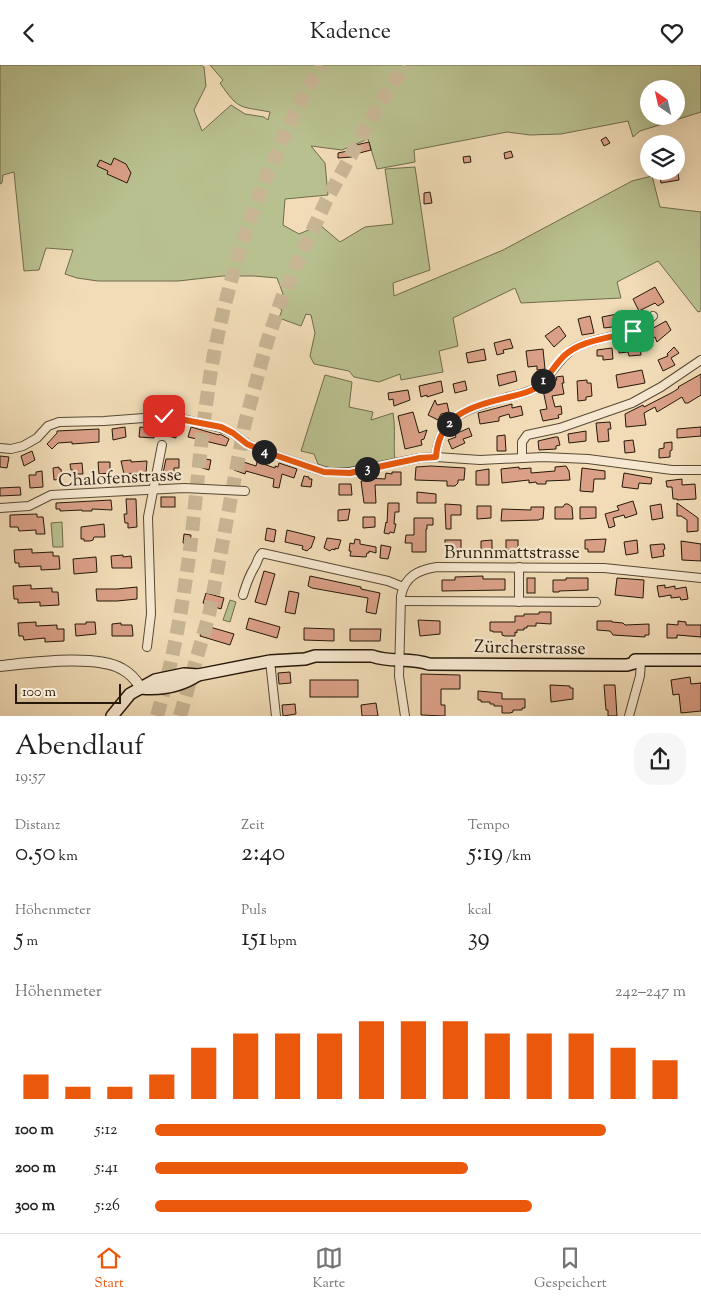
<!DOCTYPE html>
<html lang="de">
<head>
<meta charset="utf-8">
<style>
  body { margin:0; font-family:"Sorts Mill Goudy",serif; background:#f6f6f6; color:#202124; height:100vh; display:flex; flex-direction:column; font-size:19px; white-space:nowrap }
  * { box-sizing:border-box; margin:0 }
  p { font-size:16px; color:#757577 }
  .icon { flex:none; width:28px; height:28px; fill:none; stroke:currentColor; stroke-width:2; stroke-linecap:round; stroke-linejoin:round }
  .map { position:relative; height:651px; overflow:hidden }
  .drawer { display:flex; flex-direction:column; background:#fff; flex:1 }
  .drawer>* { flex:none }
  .needle { width:32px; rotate:326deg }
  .controls { position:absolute; left:640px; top:15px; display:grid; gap:10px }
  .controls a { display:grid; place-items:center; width:45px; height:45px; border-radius:50%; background:#fff; box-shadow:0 5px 20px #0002; font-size:25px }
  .scale { position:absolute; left:15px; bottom:12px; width:106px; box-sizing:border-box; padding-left:5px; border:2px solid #251809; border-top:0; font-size:14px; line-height:18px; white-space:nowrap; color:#251809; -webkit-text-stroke:4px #f6e8d0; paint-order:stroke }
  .pin { position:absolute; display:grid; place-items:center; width:42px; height:42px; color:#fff; margin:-21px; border-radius:10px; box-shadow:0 2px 8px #0006 }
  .km { position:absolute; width:25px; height:25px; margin:-12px; border-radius:50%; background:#222; color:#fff; font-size:14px; line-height:25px; text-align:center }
  .round { display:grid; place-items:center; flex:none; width:52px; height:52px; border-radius:20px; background:#f6f6f6 }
  .headline { display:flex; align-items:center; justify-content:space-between; height:85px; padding:0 15px }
  h1 { font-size:28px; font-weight:600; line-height:38px }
  .stats { display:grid; grid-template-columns:repeat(3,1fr); gap:8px; height:85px; padding:5px 15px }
  .stats div { display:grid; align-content:center }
  .stats b { font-size:25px; font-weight:600 }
  .stats small { font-size:14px; font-weight:400 }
  .stats p { font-size:14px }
  .chart { height:140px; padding:10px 15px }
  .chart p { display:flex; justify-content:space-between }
  .chart svg { width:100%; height:90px; margin-top:5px; stroke:#ea580c; stroke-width:6 }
  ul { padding:0 15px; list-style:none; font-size:16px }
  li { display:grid; grid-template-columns:80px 60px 1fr; align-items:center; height:38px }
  li i { height:12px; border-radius:6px; background:#ea580c }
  header { display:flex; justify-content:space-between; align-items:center; height:65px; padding:0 15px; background:#fff; font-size:22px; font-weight:600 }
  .menu { display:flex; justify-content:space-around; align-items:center; height:70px; border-top:1px solid #e0e0e0; background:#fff; font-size:14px; color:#757577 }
  .menu a { display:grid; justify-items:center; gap:2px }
  .menu .active { color:#ea580c }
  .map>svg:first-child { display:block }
  .green { fill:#b9c08f; stroke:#6f6c4c; fill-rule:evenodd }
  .building { fill:#daa087; stroke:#251809 }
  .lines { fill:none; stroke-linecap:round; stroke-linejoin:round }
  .motorway-tunnel { stroke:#c8b594; stroke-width:14; stroke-dasharray:14 7; stroke-linecap:butt }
  .minor-casing { stroke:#584934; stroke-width:10 }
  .tertiary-casing { stroke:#584934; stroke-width:12 }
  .secondary-casing { stroke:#251809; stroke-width:14 }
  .minor { stroke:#f6e8d0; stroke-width:8 }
  .tertiary { stroke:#f6e8d0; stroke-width:10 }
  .secondary { stroke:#f6e8d0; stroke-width:11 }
  .route-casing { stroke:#fff; stroke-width:10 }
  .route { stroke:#ea580c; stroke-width:6 }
  .labels { text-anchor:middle; stroke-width:4.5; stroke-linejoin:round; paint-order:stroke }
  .street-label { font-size:18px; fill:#251809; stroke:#f6e8d0 }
</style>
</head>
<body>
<header><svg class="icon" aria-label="back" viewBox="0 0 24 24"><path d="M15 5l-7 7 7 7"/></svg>Kadence<svg class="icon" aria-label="heart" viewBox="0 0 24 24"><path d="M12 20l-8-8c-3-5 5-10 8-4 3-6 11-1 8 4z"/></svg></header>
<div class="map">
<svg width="701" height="651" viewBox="0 0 701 651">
  <rect width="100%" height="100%" fill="#f1dcb7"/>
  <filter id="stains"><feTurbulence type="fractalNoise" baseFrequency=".004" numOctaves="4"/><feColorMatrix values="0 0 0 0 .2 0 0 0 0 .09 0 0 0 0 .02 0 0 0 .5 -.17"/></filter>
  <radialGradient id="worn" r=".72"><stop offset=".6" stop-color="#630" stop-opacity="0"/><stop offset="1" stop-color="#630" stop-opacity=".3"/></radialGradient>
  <g class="green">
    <path d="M0 0H201L204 2 206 21 194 45 202 66 231 40 245 49 264 52 268 55 270 47C240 41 239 46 220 18L223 15 210 0H701V47L640 66 633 72 628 56 561 69 530 70 507 67 414 85 415 97 377 104 368 74 342 85 311 81 325 98 328 130 285 134 283 160 299 169 320 160 340 177 365 162 393 159 385 104 415 102 430 205 393 218 394 231 503 185 632 116 652 111 660 142 701 147V246L698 247 658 196 617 217 621 233 521 238 515 223 453 253 458 281 439 286 443 307 401 315 400 309 379 317 354 312 349 306 314 299 310 291 315 268 311 250 306 249 301 261 279 253 282 245 279 243 283 229 277 213 254 211H223L178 216H98L77 213 65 209 73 185 46 183 39 205 24 206 14 107 3 110 2 118 0 119ZM649 24H676V51H649Z"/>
    <path d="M325 310 352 317 349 342 373 347 371 355 393 348C396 366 393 378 395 396 365 403 348 410 318 399L314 389 301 386Z"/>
    <path d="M62 457 63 482H53L51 458Z"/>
    <path d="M230 535 236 537 230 557 223 555Z"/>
  </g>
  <g class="building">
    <path d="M606 72 610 78 604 81 601 75Z"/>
    <path d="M369 77 371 85 352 90V92L338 93V88L357 84 356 80Z"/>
    <path d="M511 86 513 92 505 94 504 88Z"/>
    <path d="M470 91 471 97 464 98 463 92Z"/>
    <path d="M114 93 126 99 131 108 127 118 107 109 108 106 97 101 100 95 111 100Z"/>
    <path d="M678 108 679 115 661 118 660 111Z"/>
    <path d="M430 127 432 138 424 139V128Z"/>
    <path d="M655 222 664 237 658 241 655 238 639 246 633 234Z"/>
    <path d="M617 249 620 261 604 263 602 252Z"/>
    <path d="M590 251 594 268 582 270 578 254Z"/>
    <path d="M666 256 671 265 657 277 655 272 640 281 641 290 629 291 628 287 619 288 618 276 648 273 646 267Z"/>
    <path d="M559 261 566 271 554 282 545 271Z"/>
    <path d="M510 274 513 283 503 285 504 288 497 290 494 278Z"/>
    <path d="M674 282 679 288 671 293 675 300 663 306 658 295 668 291 667 289Z"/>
    <path d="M612 283 613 294 603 295V291H597V285Z"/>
    <path d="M484 284 486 295 468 298 466 288Z"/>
    <path d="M543 284 545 304 537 305V301L528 302 526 286Z"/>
    <path d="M642 305 645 318 618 323 616 310Z"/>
    <path d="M515 306 517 316 499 321 497 310Z"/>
    <path d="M701 309V330L688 338H685L682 332 657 347 655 342 644 348 646 360 626 362 625 349 643 340 644 342 673 327 679 323 678 322Z"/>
    <path d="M563 311 564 318H562L564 329 552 331 555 342 561 341 562 349 558 350 559 353 543 356 540 345 547 344 543 325 546 323V321L554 320 553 316 557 315 556 312Z"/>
    <path d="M587 315V318H591L592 331 586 332V335L578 336 577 316Z"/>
    <path d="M441 316 443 327 427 332V330L421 332 419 321Z"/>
    <path d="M465 316 467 325 455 328 453 319Z"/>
    <path d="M408 325 410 335 394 341 393 334 389 335 388 328Z"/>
    <path d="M435 335 437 340 447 338 449 347 441 349 438 355 428 350Z"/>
    <path d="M512 339V343L521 341 523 350 510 353 509 349 499 352V356L480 359 478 348Z"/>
    <path d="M413 347 419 368 427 365 424 374 421 375 422 380 405 384 398 351Z"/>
    <path d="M610 357 611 364H608L609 376 598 377 596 358Z"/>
    <path d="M170 359 178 360 176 373 168 371Z"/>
    <path d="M149 360H155L154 373 139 372 140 362 148 363Z"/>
    <path d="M125 362 126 372 113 375 112 364Z"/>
    <path d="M191 362 219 370 220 369 229 374 226 381 188 372Z"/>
    <path d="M701 362V371L677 373V364Z"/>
    <path d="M469 363 472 371 463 374 465 378 452 384 448 375 456 372 455 369Z"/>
    <path d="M99 364V377L72 379V377L58 378 52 384 47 379 57 368V366Z"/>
    <path d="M586 366V376L569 378 568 369Z"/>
    <path d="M505 370 506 386H497V371Z"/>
    <path d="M555 372H558L560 380 556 381V384L539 385 538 376Z"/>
    <path d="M633 375 635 387 625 388 624 376Z"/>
    <path d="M672 377V385L670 386V392L659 393V384L664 383V378Z"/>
    <path d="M32 386 35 395 24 401 21 391Z"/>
    <path d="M0 391 9 392 7 403 0 402Z"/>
    <path d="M194 392 211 395 209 405 193 400Z"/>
    <path d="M166 394H179V403H174V412L162 413Z"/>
    <path d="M131 395V397L147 396 146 409 137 410V408L124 409 121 396Z"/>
    <path d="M237 395 256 401 257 397 275 403V401L278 402 279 398 297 404 294 413 282 409 279 423 273 422 274 414 246 406 245 409 234 405Z"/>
    <path d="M98 397H110V408L99 409Z"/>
    <path d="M82 398 83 409H73V405H71L70 399Z"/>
    <path d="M431 401 465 403 464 415H458V418L455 421H447V416L415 415 416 402Z"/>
    <path d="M566 401 569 406 570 415 546 416V419H537L536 417 529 418V415L502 418 501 404 519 402V404L531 403V408L555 406V402Z"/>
    <path d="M59 402V404H61L62 414 54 415 53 403Z"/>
    <path d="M582 403 605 406V414H594L593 427 580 426Z"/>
    <path d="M489 404V420H476V406Z"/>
    <path d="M42 406 43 422 30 423 29 410H36V407Z"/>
    <path d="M392 407H401V420H375L376 438H364L361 416H368V413L385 414 386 408 392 409Z"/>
    <path d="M624 408 652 413 651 419 639 418 638 424 622 422Z"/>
    <path d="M304 411 309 412V414H312L311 422 301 421Z"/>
    <path d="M682 414V420L695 419 696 434 677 435V434H673L672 422H667L666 416Z"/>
    <path d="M339 419H351L352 430H339Z"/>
    <path d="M20 422 21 430 0 431V423Z"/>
    <path d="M417 427 436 429V438H417Z"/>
    <rect x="161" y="432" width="14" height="10"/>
    <path d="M126 434H136L137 462 128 463V458H125L124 449H127Z"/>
    <path d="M111 435 112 445 92 444V446H82V445L60 446V444H56V438Z"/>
    <path d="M633 436 637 449 625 453 624 450 613 453 615 461 609 463 605 449 619 445 617 441Z"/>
    <path d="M388 438H399V447H395L394 459H396L394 468 390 467 389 469 384 468 386 457 387 458Z"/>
    <path d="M677 438 698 453V466L687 467V455L681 451H677Z"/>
    <path d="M445 439 461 440V450H451V464H446Z"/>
    <path d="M565 439H568L572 442 573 454H555V442H563Z"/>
    <path d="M661 439 663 453 652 455 650 441Z"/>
    <path d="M477 441H491V453L477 454Z"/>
    <path d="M531 442H544L543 454H540L539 455 501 456 502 444 531 445Z"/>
    <path d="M580 442H596V453L580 454Z"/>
    <path d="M350 444 348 455 338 456V445Z"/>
    <path d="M37 449V452H43L45 469H36V465L19 466 18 462H10V450Z"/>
    <path d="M363 452H375V462L363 463Z"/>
    <path d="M414 453H433V460H427V464H426V487H412V478H405L406 470H414Z"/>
    <path d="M104 459 105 472H94L93 475 90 476H84V474H81V462Z"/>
    <path d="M267 463 276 465 274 477 265 475Z"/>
    <path d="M287 465 315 472 311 483H310L307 486 302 484 303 481 285 477Z"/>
    <path d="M184 469 191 470 190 479 183 478Z"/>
    <path d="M327 473 341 475 338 484 335 483V485L332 484 330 486 324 483Z"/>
    <path d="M355 474 360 475V479L376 482V488L369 486V488H367L366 492 350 491 351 486H349L350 478 354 479Z"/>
    <path d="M606 474 604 487H588V484H585V475Z"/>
    <rect x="445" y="475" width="16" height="10"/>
    <path d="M492 475V484L481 485V476Z"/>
    <rect x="506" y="475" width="12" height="10"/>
    <path d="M637 475 638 488 626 490 624 477Z"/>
    <path d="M681 476 701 479V496L682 495Z"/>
    <path d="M662 479H664L665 484 663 485 664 491 652 493 650 480Z"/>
    <path d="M381 480 391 482 388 494 380 493Z"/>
    <path d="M32 484V488L53 487V491H59L60 504 41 505V501L19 502V498H15L14 485Z"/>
    <path d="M123 490V492L131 491 132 503H112L111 491Z"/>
    <path d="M96 492 97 507 74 509 73 494Z"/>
    <path d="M264 506 275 509 266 540 255 537Z"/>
    <path d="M310 511 361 522V524L380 528 376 549 366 547 368 533 312 523 308 521Z"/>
    <path d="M483 511V514H505V525L442 526V515H455V512Z"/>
    <rect x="527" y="513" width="8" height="15"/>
    <path d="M566 513H588V525L559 526V527H553V515H566Z"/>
    <path d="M617 513 644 515 643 533 615 530Z"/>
    <path d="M31 520V524L52 523V527H58L59 540 40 541V537L18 538V534H14L13 521Z"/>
    <path d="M665 520V523L675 521V524L686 522 688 534 681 535 680 532 671 533V530L659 532 657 521Z"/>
    <path d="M137 522V534L117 536H97L96 524H117Z"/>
    <path d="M289 526 299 528 295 549 285 547Z"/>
    <path d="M206 528 224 533 221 544 203 538Z"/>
    <path d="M539 547H551V559L536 558V561H527V563H524V565H517V568L515 567V571H505L502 570V567H493V566H490V557H515V551H524V549H539Z"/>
    <path d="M249 553 280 562 277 573 246 564Z"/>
    <path d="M418 555 440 556V569L420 571Z"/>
    <path d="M597 556H612V557L623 558 625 560 649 559V570H645V572L613 570 610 566 597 565Z"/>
    <path d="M678 556 686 557V560H701V572L677 570V573H667V559L678 560Z"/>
    <path d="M36 557V561L57 560V564H64V576L45 577V573L24 575 23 571H19L18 558Z"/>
    <path d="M86 557H95L96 569 76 571 75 559H86Z"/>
    <path d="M121 558V560H132L133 571H112V559Z"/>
    <path d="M203 560 234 569 230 580 200 571Z"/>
    <path d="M304 563 334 564V576L304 575Z"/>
    <path d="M350 564H381L380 576H350Z"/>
    <path d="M290 607 291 618 279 619 278 608Z"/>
    <path d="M421 609 460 610V624H441V640H445V651L421 650Z"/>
    <path d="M690 612 691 619 701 618V646L681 648 679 629 673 630 671 615Z"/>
    <rect x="310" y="615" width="48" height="17"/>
    <path d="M550 620 570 621V623H573V634L551 637Z"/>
    <path d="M604 620H615L617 651H608V645H606Z"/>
    <path d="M478 626 502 628V634H525V643H522V645H513V647L510 648H502V641H494V639H490V637H481V635H478Z"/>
    <path d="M376 638 378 651H362L361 640Z"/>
    <path d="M295 639 296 649 283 651 282 640Z"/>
  </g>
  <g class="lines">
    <g class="motorway-tunnel">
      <path d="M157 651C173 597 183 539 190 484 198 419 202 353 214 289 227 222 247 156 274 94 288 62 302 29 322 0"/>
      <path d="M180 651 209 550 245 358 267 277 284 227 326 136 373 50 405 0"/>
    </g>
    <g class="minor-casing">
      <g id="minor">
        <path d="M0 383 11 384 23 381 37 373 48 361 59 357 104 356 170 351 221 363 233 368 247 379 263 386 324 407H350L420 393 436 392 480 395 543 392 588 394 672 405H701"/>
        <path d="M436 392C439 348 474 342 508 332 517 330 526 328 534 324 551 314 558 291 577 282 605 268 627 276 653 251"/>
        <path d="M522 393V377L527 370 560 363 632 338 661 322 701 295"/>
        <path d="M0 443 29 441 51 430 184 423 245 426"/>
        <path d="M243 530C246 520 249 511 254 503 258 497 257 493 262 488L388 516 403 522"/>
        <path d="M401 536 596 537"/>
        <path d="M519 537V502"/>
        <path d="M147 582 151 549 148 452 162 380"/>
        <path d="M270 596 276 651"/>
        <path d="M405 651 399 611 401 531C405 511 418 505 437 502L604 503 701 513"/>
        <path d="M629 651 640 611 641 596"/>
      </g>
    </g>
    <g class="tertiary-casing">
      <path id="tertiary" d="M0 601C31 598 96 589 122 604 130 608 136 615 141 623"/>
    </g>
    <g class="secondary-casing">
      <g id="secondary">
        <path d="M635 595H701"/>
        <path d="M141 623C162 625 180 622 198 610"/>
        <path d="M112 651 130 629 155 615 184 609 198 610 270 596 305 594 315 591H372C390 598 410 592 429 599L619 600H627L641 596"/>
      </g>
    </g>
    <use href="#minor" class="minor"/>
    <use href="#tertiary" class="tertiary"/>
    <use href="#secondary" class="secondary"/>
  </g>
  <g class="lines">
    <g class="route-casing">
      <path id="route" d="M164 351 221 362 233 368 247 379 263 386 324 407 350 408 420 393 436 392C439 348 474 341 509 332 517 330 527 328 534 324 547 316 554 300 565 290 583 274 610 274 633 266"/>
    </g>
    <use href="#route" class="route"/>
  </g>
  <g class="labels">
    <g class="street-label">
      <text transform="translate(120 412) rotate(-3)" y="6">Chalofenstrasse</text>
      <text x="512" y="493">Brunnmattstrasse</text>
      <text transform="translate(530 582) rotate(1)" y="6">Zürcherstrasse</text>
    </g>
  </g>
  <rect width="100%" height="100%" filter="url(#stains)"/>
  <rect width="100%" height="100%" fill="url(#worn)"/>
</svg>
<div class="controls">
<a><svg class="needle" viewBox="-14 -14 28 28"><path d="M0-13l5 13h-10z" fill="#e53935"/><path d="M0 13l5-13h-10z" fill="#757577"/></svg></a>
<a><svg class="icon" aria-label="layers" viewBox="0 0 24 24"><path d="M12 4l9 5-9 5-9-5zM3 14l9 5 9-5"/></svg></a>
</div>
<div class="scale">100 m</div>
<div class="pin" style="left:633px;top:266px;background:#1e9e55"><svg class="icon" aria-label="arrive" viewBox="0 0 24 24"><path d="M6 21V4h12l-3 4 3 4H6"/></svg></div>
<div class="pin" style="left:164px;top:351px;background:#d93025"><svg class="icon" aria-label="check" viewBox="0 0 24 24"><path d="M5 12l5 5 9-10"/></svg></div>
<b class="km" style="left:543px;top:316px">1</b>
<b class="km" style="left:449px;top:359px">2</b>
<b class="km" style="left:367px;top:404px">3</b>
<b class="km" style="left:264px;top:387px">4</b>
</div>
<section class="drawer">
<div class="headline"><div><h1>Abendlauf</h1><p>19:57</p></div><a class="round"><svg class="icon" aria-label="share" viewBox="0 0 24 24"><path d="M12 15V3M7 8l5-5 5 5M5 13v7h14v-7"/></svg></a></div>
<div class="stats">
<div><p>Distanz</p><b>0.50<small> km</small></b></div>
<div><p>Zeit</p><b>2:40</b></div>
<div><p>Tempo</p><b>5:19<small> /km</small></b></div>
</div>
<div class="stats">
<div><p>Höhenmeter</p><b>5<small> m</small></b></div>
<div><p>Puls</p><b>151<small> bpm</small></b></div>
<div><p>kcal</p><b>39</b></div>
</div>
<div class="chart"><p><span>Höhenmeter</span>242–247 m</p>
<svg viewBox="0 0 160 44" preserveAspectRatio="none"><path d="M5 44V32M15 44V38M25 44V38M35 44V32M45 44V19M55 44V12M65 44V12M75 44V12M85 44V6M95 44V6M105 44V6M115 44V12M125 44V12M135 44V12M145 44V19M155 44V25"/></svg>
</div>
<ul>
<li><b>100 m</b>5:12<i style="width:85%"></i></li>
<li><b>200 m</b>5:41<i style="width:59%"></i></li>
<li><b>300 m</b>5:26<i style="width:71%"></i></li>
</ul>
</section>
<nav class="menu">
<a class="active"><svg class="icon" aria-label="home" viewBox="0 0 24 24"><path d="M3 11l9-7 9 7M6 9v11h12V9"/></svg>Start</a>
<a><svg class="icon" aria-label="map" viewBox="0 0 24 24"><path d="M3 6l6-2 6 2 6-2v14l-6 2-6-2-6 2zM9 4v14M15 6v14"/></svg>Karte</a>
<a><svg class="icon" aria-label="saved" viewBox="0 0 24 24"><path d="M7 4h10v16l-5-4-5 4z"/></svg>Gespeichert</a>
</nav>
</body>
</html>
